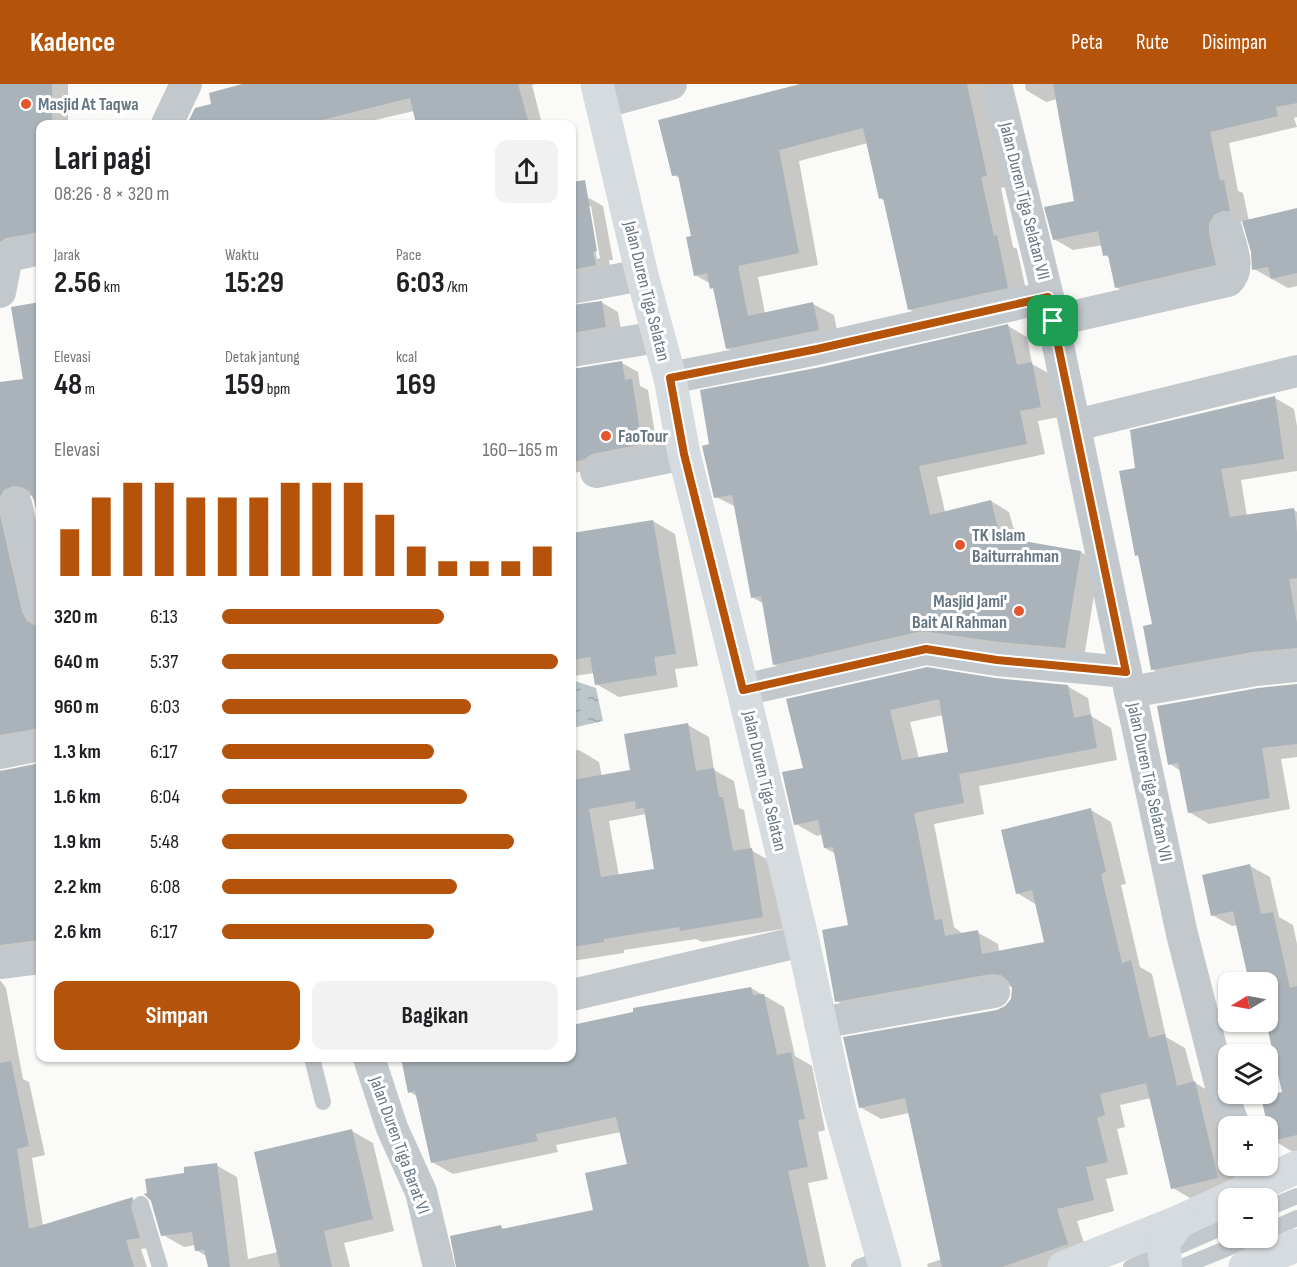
<!DOCTYPE html>
<html lang="id">
<head>
<meta charset="utf-8">
<style>
  body { margin:0; font-family:"Sofia Sans Condensed",sans-serif; background:#f2f2f2; color:#202124; height:100vh; display:flex; flex-direction:column; font-size:22px; white-space:nowrap }
  * { box-sizing:border-box; margin:0 }
  p { font-size:20px; color:#757577 }
  .icon { flex:none; width:33px; height:33px; fill:none; stroke:currentColor; stroke-width:2; stroke-linecap:round; stroke-linejoin:round }
  .map { position:relative; flex:1; overflow:hidden }
  .side { position:absolute; left:36px; top:36px; width:540px; height:942px; display:flex; flex-direction:column; background:#fff; border-radius:12px; box-shadow:0 2px 4px #0004 }
  .side>* { flex:none }
  .needle { width:39px; rotate:260deg }
  .buttons { position:absolute; left:1218px; top:888px; display:grid; gap:12px }
  .buttons a { display:grid; place-items:center; width:60px; height:60px; border-radius:12px; background:#fff; box-shadow:0 2px 4px #0004; font-size:30px }
  .pin { position:absolute; display:grid; place-items:center; width:51px; height:51px; color:#fff; margin:-26px; border-radius:12px; box-shadow:0 3px 9px #0006 }
  .round { display:grid; place-items:center; flex:none; width:63px; height:63px; border-radius:12px; background:#f2f2f2 }
  .head { display:flex; align-items:center; justify-content:space-between; height:102px; padding:0 18px }
  h1 { font-size:33px; font-weight:700; line-height:45px }
  .stats { display:grid; grid-template-columns:repeat(3,1fr); gap:9px; height:102px; padding:6px 18px }
  .stats div { display:grid; align-content:center }
  .stats b { font-size:30px; font-weight:700 }
  .stats small { font-size:16px; font-weight:400 }
  .stats p { font-size:16px }
  .chart { height:168px; padding:12px 18px }
  .chart p { display:flex; justify-content:space-between }
  .chart svg { width:100%; height:108px; margin-top:6px; stroke:#b45309; stroke-width:6 }
  .primary-button { display:flex; gap:12px; margin-top:auto; padding:12px 18px }
  .primary-button a { flex:1; height:69px; border-radius:12px; background:#b45309; color:#fff; font-size:24px; font-weight:700; line-height:69px; text-align:center }
  .primary-button a+a { background:#f2f2f2; color:#202124 }
  ul { padding:0 18px; list-style:none; font-size:20px }
  li { display:grid; grid-template-columns:96px 72px 1fr; align-items:center; height:45px }
  li i { height:15px; border-radius:8px; background:#b45309 }
  header { display:flex; align-items:center; gap:36px; box-sizing:border-box; height:84px; padding:0 30px; background:#b45309; color:#fff }
  header strong { font-size:28px }
  nav { display:flex; gap:33px; margin-inline-start:auto; font-size:21px }
  .map>svg:first-child { display:block }
  .water { fill:url(#water-ripples) }
  .shadow { fill:#0003; fill-rule:evenodd }
  .building { fill:#aab3b9; fill-rule:evenodd }
  .lines { fill:none; stroke-linecap:round; stroke-linejoin:round }
  .lane { stroke:#c3c8cc; stroke-width:16 }
  .street { stroke:#c3c8cc; stroke-width:32 }
  .secondary { stroke:#d6dbdf; stroke-width:33 }
  .primary { stroke:#d6dbdf; stroke-width:33 }
  .route-casing { stroke:#fff; stroke-width:12 }
  .route { stroke:#b45309; stroke-width:8 }
  .poi-dot { fill:#e4572e; stroke:#fff; stroke-width:2 }
  .labels { text-anchor:middle; stroke-width:6; stroke-linejoin:round; paint-order:stroke }
  .poi-label { font-size:18px; font-weight:bold; fill:#657683; stroke:#fff; text-anchor:start }
  .street-label { font-size:18px; fill:#657683; stroke:#fff }
</style>
</head>
<body>
<header>
<strong>Kadence</strong>
<nav><a>Peta</a><a>Rute</a><a>Disimpan</a></nav>
</header>
<div class="map">
<svg width="1297" height="1183" viewBox="0 0 1297 1183">
  <defs>
    <pattern id="water-ripples" width="26" height="14" patternUnits="userSpaceOnUse" patternTransform="scale(1.5)"><rect width="26" height="14" fill="#bbc7cb"/><path d="M2 4q2-2 4 0t4 0M15 11q2-2 4 0t4 0" fill="none" stroke="#9ca6aa"/></pattern>
  </defs>
  <rect width="100%" height="100%" fill="#fafaf8"/>
  <path class="water" d="M572 596 596 604 603 637 572 644Z"/>
  <g class="shadow">
    <path d="M0 0H68V40H40V159L0 178Z"/>
    <path d="M248 0H535L532 1 542 40H418L414 27 358 40H188L196 25 213 21Z"/>
    <path d="M806 0H985L1006 103 1001 104 1013 163 1017 165 1028 215 930 237 909 225 885 117 880 114 868 59 799 77 818 181 758 193 765 230 813 220 834 231 839 257 747 276 727 264 715 206 711 200 695 191 693 153 681 95 674 91Z"/>
    <path d="M1025 0H1297V33L1294 34 1297 43 1229 59 1238 107 1243 109 1249 137 1297 126V202L1288 204 1254 185 1253 168 1244 137H1242L1233 142 1235 192 1135 215 1116 203 1110 174 1105 171 1103 161 1073 166 1054 155 1075 118 1057 15 1046 18 1026 6Z"/>
    <path d="M587 113 603 122 613 176H609L611 190 572 207V116ZM588 122H591L600 174 597 175Z"/>
    <path d="M601 218 618 228 622 252 572 270V220L573 223Z"/>
    <path d="M40 219V439L33 411 21 415 40 543V655L0 671V300L24 297 12 224Z"/>
    <path d="M1008 242 1027 253 1032 280 1050 290 1059 333 1038 337 1045 370 937 393 945 428 991 417 1009 428 1017 457 1081 468 1099 479 1084 574 1019 568 793 591 774 580 764 520 752 513 736 423 716 413 711 361 821 284Z"/>
    <path d="M622 279 638 288 640 302 648 306 658 369 600 385 572 389V285Z"/>
    <path d="M1275 314 1294 325 1297 342V387L1241 396 1247 432 1294 426 1297 428V577L1172 597 1152 585 1154 541 1140 473 1136 471 1137 385Z"/>
    <path d="M653 437 675 450 698 582 675 585 678 603 619 613 596 600 594 589 574 592 572 590V447L576 450Z"/>
    <path d="M995 595 1067 602 1088 614 1091 632 1111 644 1117 676 979 702 984 730 934 740 954 843 963 850 977 848 998 860 999 868 1046 859 1037 821 1017 809 1091 726 1111 738 1126 800 1121 801 1140 883 1152 890 1166 953 1185 964 1194 998 1215 1011 1228 1066V1082H1232L1238 1105 1193 1116 1173 1104 1151 1014 1120 1021 1125 1043 1117 1045 1128 1090 1106 1095 1114 1127 1077 1137 1088 1172 1056 1183H928L927 1180 942 1175 909 1029 881 1035 860 1023 998 927 1006 923 1012 915 1013 904 1012 902 858 929 837 917 849 842 836 770 825 764 823 750 817 752 796 740 805 686 788 616ZM943 631 950 669 919 675 910 638Z"/>
    <path d="M1297 602V673L1281 675 1290 725 1209 740 1189 728 1181 687 1170 680Z"/>
    <path d="M688 641 709 653 714 686 734 697 739 724 744 726 751 766 772 778 783 845 702 858 696 855 624 866V869L572 877V667L579 666 599 678 602 693 632 687ZM646 730 656 786 619 792 609 737Z"/>
    <path d="M40 681V867L0 881V686L4 688Z"/>
    <path d="M1250 782 1270 793 1279 833 1293 841 1297 860V1067L1293 1068 1273 1056 1284 1009 1268 935V898H1250L1238 841 1232 842 1212 831Z"/>
    <path d="M0 896 6 904 23 995 29 998 45 1071 32 1074 43 1142 133 1115 149 1124 156 1163 141 1165 147 1183H0Z"/>
    <path d="M751 904 784 923 795 972 812 982 825 1046 818 1048 828 1095 808 1099 826 1183H458L500 1143 506 1146 595 1127 628 1082 621 1048 556 1061 558 1068 453 1090 432 1078 418 1013 410 1008 403 974H572V942Z"/>
    <path d="M352 1047 373 1059 394 1147 344 1159 350 1183H210L208 1173 196 1166 195 1161 184 1163 163 1151 186 1091 216 1081 237 1093 248 1175 278 1168Z"/>
  </g>
  <g class="building">
    <path d="M0 0H52V40H40V148L6 154 0 158Z"/>
    <path d="M242 0H518L529 40H416L410 14 306 40H187L195 24 211 20 209 9Z"/>
    <path d="M800 0H967L987 92 981 93 994 152 997 151 1008 204 908 226 883 114 879 115 863 44 779 66 799 169 738 182 748 232 813 218 819 246 726 265 713 204 710 205 707 189 694 192 686 153 691 152 678 91 672 92 658 36Z"/>
    <path d="M1053 0H1297V19L1276 23 1278 32 1210 48 1220 97 1224 96 1230 127H1222L1214 131 1209 140V149L1216 181 1115 204 1108 171 1103 172 1098 147 1053 156 1044 123 1074 117Z"/>
    <path d="M585 96 597 167 593 168 596 181 572 186V98Z"/>
    <path d="M1297 124V189L1271 195 1268 183 1252 186 1251 168 1242 137Z"/>
    <path d="M602 217 606 243 572 249V221Z"/>
    <path d="M40 218V446L34 416 29 407 21 403 13 402 4 406 0 413V298L23 295 11 223Z"/>
    <path d="M1008 240 1017 281 1032 278 1041 323 1020 327 1027 360 919 382 930 431 991 416 1000 453 1081 467 1065 564 999 558 922 547 773 581 761 512 751 514 732 411 714 414 702 362 709 360 700 306 821 283Z"/>
    <path d="M622 277 625 296 632 295 642 360 592 370 583 376 572 378V285Z"/>
    <path d="M1275 312 1284 375 1221 385 1230 433 1294 424 1297 448V494L1289 495 1297 539V564L1253 568 1151 586 1143 542 1152 540 1138 471 1135 472 1119 387 1135 384 1130 346Z"/>
    <path d="M0 431 22 528 27 537 34 541H40V644L0 651Z"/>
    <path d="M653 436 676 570 654 573 657 591 595 601 590 573 572 576V449Z"/>
    <path d="M927 583 995 594 1068 601 1074 634 1091 630 1097 664 959 690 964 719 914 729 935 836 942 835 945 852 978 846 982 870 1044 858 1032 806 1016 810 1001 746 1091 724 1106 788 1101 790 1122 879 1131 876 1149 954 1165 950 1177 1002 1195 997 1218 1094 1171 1105 1146 999 1100 1010 1105 1031 1097 1034 1108 1078 1086 1083 1094 1116 1057 1125 1068 1160 1002 1183H942L905 1014 859 1024 843 953 997 926 1005 922 1011 915 1012 904 1008 897 1001 891 991 890 835 918 822 846 848 841 833 763 824 764 818 736 794 741 782 688 803 684 786 615ZM939 615 948 668 902 676 890 626Z"/>
    <path d="M1297 600V660L1262 664 1270 714 1188 729 1178 679 1168 681 1157 622 1258 604Z"/>
    <path d="M688 639 696 687 714 684 719 713H723L733 767 752 764 763 833 680 847 679 843 604 855V858L572 863V696L630 686 624 650ZM635 717 636 725 644 724 654 785 601 793 589 725Z"/>
    <path d="M40 679V856L0 861V687Z"/>
    <path d="M1250 780 1261 830 1273 828 1290 904 1297 902V1051L1271 1057 1261 1013 1282 1008 1266 938 1268 898H1249L1233 827 1211 832 1202 791Z"/>
    <path d="M751 903 753 911 764 910 777 971 791 968 805 1035 798 1036 808 1083 788 1087 809 1183H456L450 1152 501 1141 502 1145 593 1126 585 1089 627 1080 616 1033 536 1050 538 1057 431 1079 415 1007 408 1009 401 974H572V941L633 928V924Z"/>
    <path d="M11 977 29 1062 17 1065 29 1145 133 1113 131 1123 140 1154 126 1156 134 1183H0V979Z"/>
    <path d="M352 1045 373 1135 324 1147 332 1183H280L254 1068Z"/>
    <path d="M217 1079 230 1183H208L204 1166 195 1167 192 1148 161 1152 151 1117 144 1110 147 1109 145 1095 184 1089V1083Z"/>
  </g>
  <g class="lines">
    <g class="lane">
      <path d="M312 974 323 1018"/>
      <path d="M141 1120 160 1183"/>
      <path d="M1268 1124 1297 1112"/>
      <path d="M1268 1147 1297 1134"/>
      <path d="M859 1183 882 1174"/>
      <path d="M1131 1183 1228 1141"/>
      <path d="M1182 1183 1252 1154"/>
    </g>
    <g class="street">
      <path d="M996 0 1048 213 1130 608 1182 850 1224 1014 1234 1042"/>
      <path d="M601 19 671 0"/>
      <path d="M167 40 186 0"/>
      <path d="M572 204 642 191"/>
      <path d="M0 208 6 178 10 172 40 165"/>
      <path d="M1053 237 1228 197C1242 184 1230 161 1226 144"/>
      <path d="M572 267 658 253"/>
      <path d="M670 294 817 265 1048 213"/>
      <path d="M1076 341 1297 287"/>
      <path d="M596 388 684 370"/>
      <path d="M16 420 40 524"/>
      <path d="M743 606 926 565 997 576 1126 588"/>
      <path d="M1130 608 1256 586 1297 582"/>
      <path d="M0 669 40 661"/>
      <path d="M0 879 40 874"/>
      <path d="M572 911 803 857"/>
      <path d="M820 939 994 908"/>
      <path d="M369 974 392 1044 421 1108 439 1183"/>
      <path d="M1249 1082 1256 1101"/>
    </g>
    <path class="secondary" d="M597 0 642 191 670 294 684 370 743 606 803 857 839 1023 885 1183"/>
    <g class="primary">
      <path d="M1064 1183 1180 1137 1297 1083"/>
      <path d="M1166 1183 1163 1159 1180 1137"/>
      <path d="M1245 1183 1297 1161"/>
    </g>
  </g>
  <g class="lines">
    <g class="route-casing">
      <path id="route" d="M1048 213 1126 588 997 576 926 565 743 606 684 370 670 294 817 265Z"/>
    </g>
    <use href="#route" class="route"/>
  </g>
  <g class="poi-dot">
    <circle cx="26" cy="20" r="6"/>
    <circle cx="606" cy="352" r="6"/>
    <circle cx="960" cy="461" r="6"/>
    <circle cx="1019" cy="527" r="6"/>
  </g>
  <g class="labels">
    <g class="poi-label">
      <text x="38" y="26">Masjid At Taqwa</text>
      <text x="618" y="358">FaoTour</text>
      <text x="972" y="457">TK Islam<tspan x="972" dy="21">Baiturrahman</tspan></text>
      <text x="1007" y="523" text-anchor="end">Masjid Jami'<tspan x="1007" dy="21">Bait Al Rahman</tspan></text>
    </g>
    <g class="street-label">
      <text transform="translate(1025 117) rotate(76)" y="6">Jalan Duren Tiga Selatan VII</text>
      <text transform="translate(647 207) rotate(76)" y="6">Jalan Duren Tiga Selatan</text>
      <text transform="translate(765 697) rotate(77)" y="6">Jalan Duren Tiga Selatan</text>
      <text transform="translate(1150 698) rotate(78)" y="6">Jalan Duren Tiga Selatan VII</text>
      <text transform="translate(400 1061) rotate(70)" y="6">Jalan Duren Tiga Barat VI</text>
    </g>
  </g>
</svg>
<div class="buttons">
<a><svg class="needle" viewBox="-14 -14 28 28"><path d="M0-13l5 13h-10z" fill="#e53935"/><path d="M0 13l5-13h-10z" fill="#757577"/></svg></a>
<a><svg class="icon" aria-label="layers" viewBox="0 0 24 24"><path d="M12 4l9 5-9 5-9-5zM3 14l9 5 9-5"/></svg></a>
<a>+</a>
<a>−</a>
</div>
<div class="pin" style="left:1053px;top:237px;background:#1e9e55"><svg class="icon" aria-label="arrive" viewBox="0 0 24 24"><path d="M6 21V4h12l-3 4 3 4H6"/></svg></div>
<section class="side">
<div class="head"><div><h1>Lari pagi</h1><p>08:26 · 8 × 320 m</p></div><a class="round"><svg class="icon" aria-label="share" viewBox="0 0 24 24"><path d="M12 15V3M7 8l5-5 5 5M5 13v7h14v-7"/></svg></a></div>
<div class="stats">
<div><p>Jarak</p><b>2.56<small> km</small></b></div>
<div><p>Waktu</p><b>15:29</b></div>
<div><p>Pace</p><b>6:03<small> /km</small></b></div>
</div>
<div class="stats">
<div><p>Elevasi</p><b>48<small> m</small></b></div>
<div><p>Detak jantung</p><b>159<small> bpm</small></b></div>
<div><p>kcal</p><b>169</b></div>
</div>
<div class="chart"><p><span>Elevasi</span>160–165 m</p>
<svg viewBox="0 0 160 44" preserveAspectRatio="none"><path d="M5 44V25M15 44V12M25 44V6M35 44V6M45 44V12M55 44V12M65 44V12M75 44V6M85 44V6M95 44V6M105 44V19M115 44V32M125 44V38M135 44V38M145 44V38M155 44V32"/></svg>
</div>
<ul>
<li><b>320 m</b>6:13<i style="width:66%"></i></li>
<li><b>640 m</b>5:37<i style="width:100%"></i></li>
<li><b>960 m</b>6:03<i style="width:74%"></i></li>
<li><b>1.3 km</b>6:17<i style="width:63%"></i></li>
<li><b>1.6 km</b>6:04<i style="width:73%"></i></li>
<li><b>1.9 km</b>5:48<i style="width:87%"></i></li>
<li><b>2.2 km</b>6:08<i style="width:70%"></i></li>
<li><b>2.6 km</b>6:17<i style="width:63%"></i></li>
</ul>
<div class="primary-button"><a>Simpan</a><a>Bagikan</a></div>
</section>
</div>
</body>
</html>
